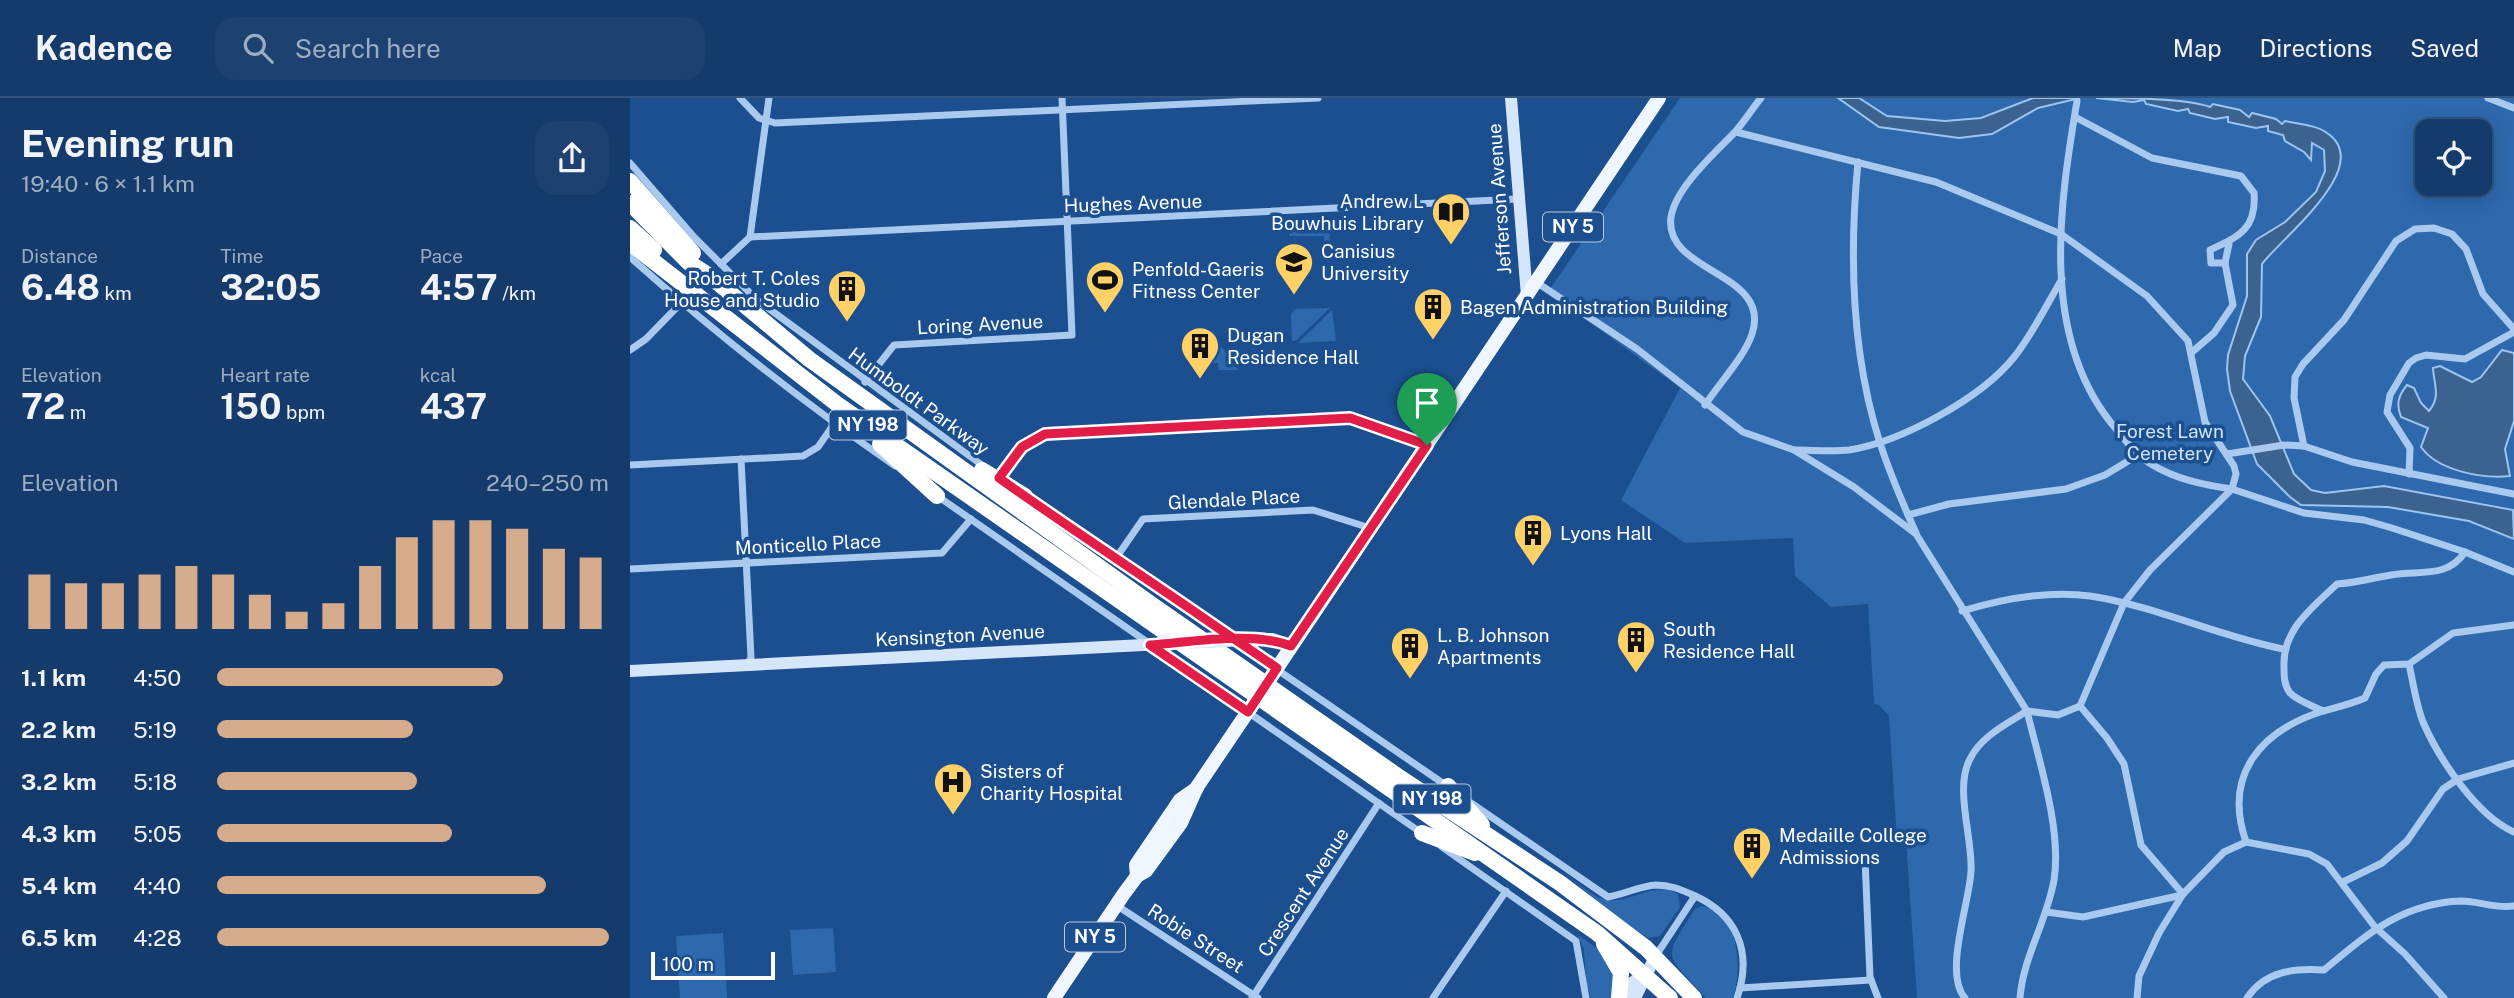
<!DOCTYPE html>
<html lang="en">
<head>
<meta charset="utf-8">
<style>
  body { margin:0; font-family:"Public Sans",sans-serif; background:#1d4271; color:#f1f3f6; height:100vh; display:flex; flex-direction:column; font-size:26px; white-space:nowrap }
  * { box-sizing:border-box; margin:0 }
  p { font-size:23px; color:#9dadc1 }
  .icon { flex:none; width:38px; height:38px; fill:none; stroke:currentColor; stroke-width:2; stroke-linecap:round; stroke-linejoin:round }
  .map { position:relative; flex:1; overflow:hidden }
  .sheet { display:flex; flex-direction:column; background:#143b6b; width:630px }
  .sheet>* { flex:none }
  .controls { position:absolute; left:1785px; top:21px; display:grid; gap:14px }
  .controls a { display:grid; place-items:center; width:77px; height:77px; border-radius:14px; background:#143b6b; box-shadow:0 4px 18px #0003,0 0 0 2px #33557e; font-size:35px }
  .scale { position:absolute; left:21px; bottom:18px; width:124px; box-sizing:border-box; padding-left:7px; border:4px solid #fff; border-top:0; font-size:19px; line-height:24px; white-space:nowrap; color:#fff; -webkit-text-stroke:5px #1b4f8f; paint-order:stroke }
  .pin { position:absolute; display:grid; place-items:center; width:60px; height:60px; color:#fff; margin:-72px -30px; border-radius:50% 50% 50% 0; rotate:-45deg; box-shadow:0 0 7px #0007 }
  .pin .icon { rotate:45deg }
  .round { display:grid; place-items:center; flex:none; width:74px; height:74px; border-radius:21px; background:#1d4271 }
  .headline { display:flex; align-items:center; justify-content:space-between; height:119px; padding:0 21px }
  h1 { font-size:38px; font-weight:700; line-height:52px }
  .metrics { display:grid; grid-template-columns:repeat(3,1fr); gap:10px; height:119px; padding:7px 21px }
  .metrics div { display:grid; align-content:center }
  .metrics b { font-size:35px; font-weight:700 }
  .metrics small { font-size:19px; font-weight:400 }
  .metrics p { font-size:19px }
  .chart { height:196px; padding:14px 21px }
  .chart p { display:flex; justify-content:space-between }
  .chart svg { width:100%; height:126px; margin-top:7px; stroke:#d6ab8b; stroke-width:6 }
  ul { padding:0 21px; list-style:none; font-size:23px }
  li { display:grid; grid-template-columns:112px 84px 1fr; align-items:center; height:52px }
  li i { height:18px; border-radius:9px; background:#d6ab8b }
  header { display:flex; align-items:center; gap:42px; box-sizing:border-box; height:98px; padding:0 35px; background:#143b6b; border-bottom:2px solid #33557e }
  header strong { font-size:33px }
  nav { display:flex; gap:38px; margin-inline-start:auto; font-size:24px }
  .search { width:490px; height:63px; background:#1d4271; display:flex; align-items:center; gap:18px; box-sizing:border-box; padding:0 24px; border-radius:21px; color:#9dadc1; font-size:26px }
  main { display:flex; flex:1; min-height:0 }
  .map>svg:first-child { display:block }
  .green { fill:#2e69ad; fill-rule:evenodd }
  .water { fill:#3c6290; stroke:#9cc4f0; stroke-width:2 }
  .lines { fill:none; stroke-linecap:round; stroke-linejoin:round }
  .street { stroke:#a9c9ee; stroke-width:7 }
  .secondary { stroke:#d6e6fa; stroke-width:12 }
  .primary { stroke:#f0f6ff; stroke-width:14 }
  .highway { stroke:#fff; stroke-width:16 }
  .secondary-bridge { stroke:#d6e6fa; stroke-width:12 }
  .primary-bridge { stroke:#f0f6ff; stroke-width:14 }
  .route-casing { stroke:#fff; stroke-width:14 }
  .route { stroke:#e11d48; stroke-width:9 }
  .labels { text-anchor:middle; stroke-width:7; stroke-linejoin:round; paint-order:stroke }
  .shield { fill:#1b4f8f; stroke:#bbcadd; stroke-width:2 }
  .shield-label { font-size:18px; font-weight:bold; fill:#fff }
  .street-label { font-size:19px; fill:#fff; stroke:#1b4f8f }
  .poi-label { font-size:19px; fill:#fff; stroke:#1b4f8f; text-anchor:start }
  .park-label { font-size:19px; fill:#cfe3fa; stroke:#1b4f8f }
</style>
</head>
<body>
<header>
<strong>Kadence</strong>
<div class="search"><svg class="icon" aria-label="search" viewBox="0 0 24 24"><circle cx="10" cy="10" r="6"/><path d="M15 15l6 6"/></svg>Search here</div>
<nav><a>Map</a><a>Directions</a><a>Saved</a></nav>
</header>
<main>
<section class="sheet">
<div class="headline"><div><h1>Evening run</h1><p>19:40 · 6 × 1.1 km</p></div><a class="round"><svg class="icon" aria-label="share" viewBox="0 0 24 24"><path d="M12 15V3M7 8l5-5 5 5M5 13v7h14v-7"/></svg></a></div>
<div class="metrics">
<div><p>Distance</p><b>6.48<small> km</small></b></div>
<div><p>Time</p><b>32:05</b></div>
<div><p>Pace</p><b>4:57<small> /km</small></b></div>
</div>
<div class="metrics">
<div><p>Elevation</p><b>72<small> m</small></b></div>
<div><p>Heart rate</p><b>150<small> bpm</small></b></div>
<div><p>kcal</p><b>437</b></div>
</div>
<div class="chart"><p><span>Elevation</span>240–250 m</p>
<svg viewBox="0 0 160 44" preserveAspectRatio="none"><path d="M5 44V25M15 44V28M25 44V28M35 44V25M45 44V22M55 44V25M65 44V32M75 44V38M85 44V35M95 44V22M105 44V12M115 44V6M125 44V6M135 44V9M145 44V16M155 44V19"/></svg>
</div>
<ul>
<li><b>1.1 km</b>4:50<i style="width:73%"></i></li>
<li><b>2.2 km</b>5:19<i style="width:50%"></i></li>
<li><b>3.2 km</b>5:18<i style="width:51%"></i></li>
<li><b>4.3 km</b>5:05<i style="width:60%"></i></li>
<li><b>5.4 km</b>4:40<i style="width:84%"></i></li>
<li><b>6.5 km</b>4:28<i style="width:100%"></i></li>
</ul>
</section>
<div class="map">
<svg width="1884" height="900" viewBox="0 0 1884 900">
  <rect width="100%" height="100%" fill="#1b4f8f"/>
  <g class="green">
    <path d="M1050 0H1884V900H1287L1276 742 1267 741 1259 618 1249 607 1244 606 1238 506 1201 509 1165 478 1163 440 1055 445 991 402 1050 290 918 194ZM1797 33H1850V86H1797Z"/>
    <path d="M699 122 700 148H695L694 138H659L662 124Z"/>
    <path d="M700 210 665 243H662L661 216 665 211Z"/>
    <path d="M702 212 706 243 668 245Z"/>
    <path d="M565 240C585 242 601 253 608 272H589L588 265 566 266Z"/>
    <path d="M934 775C946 783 963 800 977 802 1001 806 1025 781 1048 796L1050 809 1030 838 1018 840 981 815Z"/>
    <path d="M1071 808C1110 812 1113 873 1103 900H1076C1035 854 1031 864 1065 811Z"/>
    <path d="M203 830 206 874 163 877 160 832Z"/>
    <path d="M93 835 97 900H50L46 838Z"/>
    <path d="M947 836 975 856 985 868 983 900H961L956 883 954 851Z"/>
  </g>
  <g class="water">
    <path d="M1208 0H1229L1257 18 1315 23 1351 20 1403 0H1450L1408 10 1362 36 1329 40 1249 29Z"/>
    <path d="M1466 0C1496 0 1557 0 1580 9L1583 6 1610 12 1619 19 1622 15 1646 21 1652 26 1655 23C1669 26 1686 27 1697 35 1746 68 1651 140 1632 166L1631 219 1615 258 1613 281 1640 318 1664 376 1681 392 1695 395 1754 388 1883 412 1884 441 1839 423 1758 409 1671 407 1660 399 1627 366 1600 293 1597 271 1598 257 1617 198V156L1626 142 1655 124 1686 94 1695 73 1694 52 1682 45 1681 62 1674 54 1655 43 1653 37 1638 33V28L1626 30 1598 24V19L1585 21 1560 15 1558 11 1548 13 1516 6 1514 2 1503 4Z"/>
    <path d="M1872 252 1884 255V323L1875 351 1880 378C1853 381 1808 373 1791 349L1798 330 1771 319C1766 306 1768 298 1777 287L1784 290 1791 305 1799 313C1811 299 1804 287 1803 270L1810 268 1842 284 1851 279Z"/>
  </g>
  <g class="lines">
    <g class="street">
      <path d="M110 0 129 20 145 25 688 0"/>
      <path d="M1858 0 1884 10"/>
      <path d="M1447 3C1429 110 1409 243 1487 332 1497 344 1507 358 1521 366 1545 381 1574 387 1602 391"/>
      <path d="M1445 19 1522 60 1611 78 1624 95C1627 131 1608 139 1580 152L1581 165H1595L1599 146"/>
      <path d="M1106 34 1306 84 1431 136 1517 198 1558 243 1575 324 1604 368 1606 376 1602 391 1674 415 1734 422 1762 430 1835 454 1884 474"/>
      <path d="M1228 64C1219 158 1221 255 1250 345 1260 376 1273 406 1286 435"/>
      <path d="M0 65 64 139 127 202 356 370"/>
      <path d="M120 139 887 101"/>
      <path d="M120 139 139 0"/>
      <path d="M0 159C84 234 173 304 265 368"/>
      <path d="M91 166 120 139"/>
      <path d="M906 184 1007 251 1113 334 1164 352 1224 389 1286 436 1397 613C1409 663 1432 732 1424 782 1417 823 1393 859 1390 900"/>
      <path d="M0 252 16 241 51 205"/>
      <path d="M1561 255 1584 235 1603 207 1595 165"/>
      <path d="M235 284 264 247 442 237 432 0"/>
      <path d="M1075 307C1088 287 1115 258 1122 236 1143 174 1033 175 1041 119 1046 89 1085 55 1105 34 1114 24 1122 11 1131 0"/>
      <path d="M1674 348 1664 300 1665 279 1673 266 1714 222 1766 143 1785 131 1804 130 1822 136 1836 151 1853 196 1884 231"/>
      <path d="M1165 352C1183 352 1201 354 1219 352 1271 344 1352 300 1385 258 1403 235 1417 206 1432 181"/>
      <path d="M1597 356 1654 347 1674 348 1722 364 1884 396"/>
      <path d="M111 361 121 559 118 567"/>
      <path d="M0 367 173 358 188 349 204 326"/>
      <path d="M1779 376 1780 350 1757 314 1760 297 1779 265 1786 260 1796 257 1835 261 1884 234"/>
      <path d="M369 380 392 349 415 336 720 320 796 346"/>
      <path d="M306 397 793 736"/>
      <path d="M394 398 817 688"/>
      <path d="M1278 417 1319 406 1436 391 1475 377 1508 357"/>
      <path d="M486 460 513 421 683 412 740 430"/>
      <path d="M0 471 312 455 341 421"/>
      <path d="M1332 513C1372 501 1417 492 1460 498 1526 508 1587 538 1653 551"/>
      <path d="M1779 566C1783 584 1786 606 1793 624 1809 661 1847 718 1884 734"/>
      <path d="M1450 608 1477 640 1494 666 1511 747 1553 796"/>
      <path d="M1693 613C1683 608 1668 603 1660 595 1654 587 1654 578 1654 569 1652 532 1682 510 1707 486 1726 485 1742 480 1761 477 1789 472 1817 481 1835 454"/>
      <path d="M841 705 978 799C995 796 1010 788 1026 787 1040 787 1050 791 1063 797 1107 816 1123 854 1107 900"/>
      <path d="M1616 744C1593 677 1630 633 1693 613 1708 609 1721 606 1735 600L1746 576 1754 567 1779 566 1823 535 1884 527"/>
      <path d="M812 749 946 843 956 900"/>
      <path d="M1235 761 1240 879 1248 900"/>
      <path d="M1713 784 1752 765 1777 743 1813 691 1828 681 1884 665"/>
      <path d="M486 807 628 900"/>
      <path d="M1416 814 1453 819 1552 797"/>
      <path d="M1025 859 1065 798"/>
      <path d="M1110 890 1241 882"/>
      <path d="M622 900 749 705"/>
      <path d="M803 900 876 793"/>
      <path d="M1335 900C1313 876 1340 803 1341 773 1343 741 1324 690 1340 661 1351 638 1377 626 1397 613L1428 617 1450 608 1494 505 1520 472 1602 391"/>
      <path d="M1507 900 1509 878 1529 835 1553 796 1594 754 1616 744 1679 756 1697 766 1745 829 1775 856 1814 900"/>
      <path d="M1617 900C1635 873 1664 870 1694 872 1736 837 1772 805 1831 803 1849 803 1866 811 1884 808"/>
    </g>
    <g class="secondary">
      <path d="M881 0 897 198"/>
      <path d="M595 543 643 541 661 548"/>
      <path d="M0 573 533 546"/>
      <path d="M992 900 1002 885 1015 875"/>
      <path d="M1005 900 1025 859"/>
    </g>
    <g class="primary">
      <path d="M643 576 1029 0"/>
      <path d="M507 778 506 767 550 702 567 690"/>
      <path d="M424 900 493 797 507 778 516 773 551 725 567 689 621 609"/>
    </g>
    <g class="highway">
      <path d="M0 83 63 155"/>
      <path d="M0 105 58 164 81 179 179 261 521 506 772 681 930 785 1016 850 1064 900"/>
      <path d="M0 130 24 152"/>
      <path d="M0 145 207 306 967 835 1040 900"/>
      <path d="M250 346 307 398"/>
      <path d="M352 372 395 398"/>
      <path d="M818 688 852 727"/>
      <path d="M792 735 845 755"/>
      <path d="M974 846 991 875 989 900"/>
    </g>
    <path class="secondary-bridge" d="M533 546 595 543"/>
    <path class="primary-bridge" d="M621 609 643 576"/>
  </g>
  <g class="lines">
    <g class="route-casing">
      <path id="route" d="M797 347 720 320 415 336 392 349 369 380C442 432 518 481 591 532L647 570 618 614 520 547C562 544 623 533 661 548L797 347"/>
    </g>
    <use href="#route" class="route"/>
  </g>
  <defs>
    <g id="library-pin" transform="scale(2.0125)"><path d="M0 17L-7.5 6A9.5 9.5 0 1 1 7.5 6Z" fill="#ffd166" stroke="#1b4f8f"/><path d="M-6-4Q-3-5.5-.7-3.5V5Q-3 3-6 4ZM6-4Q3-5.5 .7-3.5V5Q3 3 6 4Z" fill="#111"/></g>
    <g id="university-pin" transform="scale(2.0125)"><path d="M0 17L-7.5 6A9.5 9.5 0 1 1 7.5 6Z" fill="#ffd166" stroke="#1b4f8f"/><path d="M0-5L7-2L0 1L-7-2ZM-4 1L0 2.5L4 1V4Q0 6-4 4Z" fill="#111"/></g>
    <g id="stadium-pin" transform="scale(2.0125)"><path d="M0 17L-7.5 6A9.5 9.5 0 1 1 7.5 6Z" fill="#ffd166" stroke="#1b4f8f"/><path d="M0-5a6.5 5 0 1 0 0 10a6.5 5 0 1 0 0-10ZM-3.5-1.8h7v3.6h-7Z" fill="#111"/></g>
    <g id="building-pin" transform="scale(2.0125)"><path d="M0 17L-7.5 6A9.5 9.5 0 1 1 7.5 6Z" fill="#ffd166" stroke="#1b4f8f"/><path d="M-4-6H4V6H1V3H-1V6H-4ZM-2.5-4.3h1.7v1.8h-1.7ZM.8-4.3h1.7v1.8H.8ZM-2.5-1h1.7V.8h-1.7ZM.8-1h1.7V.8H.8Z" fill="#111"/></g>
    <g id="hospital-pin" transform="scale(2.0125)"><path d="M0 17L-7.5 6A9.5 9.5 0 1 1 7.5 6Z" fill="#ffd166" stroke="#1b4f8f"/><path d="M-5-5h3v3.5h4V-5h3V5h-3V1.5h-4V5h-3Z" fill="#111"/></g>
  </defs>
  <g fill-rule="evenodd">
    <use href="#library-pin" x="821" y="114"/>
    <use href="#university-pin" x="664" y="164"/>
    <use href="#stadium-pin" x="475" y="182"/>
    <use href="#building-pin" x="217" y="191"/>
    <use href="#building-pin" x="803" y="209"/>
    <use href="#building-pin" x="570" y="248"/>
    <use href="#building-pin" x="903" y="435"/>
    <use href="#building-pin" x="1006" y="542"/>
    <use href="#building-pin" x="780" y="548"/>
    <use href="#hospital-pin" x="323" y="684"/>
    <use href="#building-pin" x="1122" y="748"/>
  </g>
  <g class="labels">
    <g class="shield">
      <rect x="913" y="114.5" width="60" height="29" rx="5"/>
      <rect x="199.5" y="312.5" width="77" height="29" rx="5"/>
      <rect x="763.5" y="686.5" width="77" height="29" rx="5"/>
      <rect x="435" y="824.5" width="60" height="29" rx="5"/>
    </g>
    <g class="shield-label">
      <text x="943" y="135">NY 5</text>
      <text x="238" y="333">NY 198</text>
      <text x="802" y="707">NY 198</text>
      <text x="465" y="845">NY 5</text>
    </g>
    <g class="street-label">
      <text transform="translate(869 101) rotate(-94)" y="7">Jefferson Avenue</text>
      <text transform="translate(503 105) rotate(-2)" y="7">Hughes Avenue</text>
      <text transform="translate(350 226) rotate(-3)" y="7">Loring Avenue</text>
      <text transform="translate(289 303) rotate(36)" y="7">Humboldt Parkway</text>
      <text transform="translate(604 401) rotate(-3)" y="7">Glendale Place</text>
      <text transform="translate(178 446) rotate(-3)" y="7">Monticello Place</text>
      <text transform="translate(330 537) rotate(-3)" y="7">Kensington Avenue</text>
      <text transform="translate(673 794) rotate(-57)" y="7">Crescent Avenue</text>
      <text transform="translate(566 840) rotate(33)" y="7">Robie Street</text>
    </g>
    <g class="poi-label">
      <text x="794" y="110" text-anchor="end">Andrew L<tspan x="794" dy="22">Bouwhuis Library</tspan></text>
      <text x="691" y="160">Canisius<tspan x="691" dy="22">University</tspan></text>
      <text x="502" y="178">Penfold-Gaeris<tspan x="502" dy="22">Fitness Center</tspan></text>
      <text x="190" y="187" text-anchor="end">Robert T. Coles<tspan x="190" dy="22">House and Studio</tspan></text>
      <text x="830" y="216">Bagen Administration Building</text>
      <text x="597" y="244">Dugan<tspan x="597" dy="22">Residence Hall</tspan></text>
      <text x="930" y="442">Lyons Hall</text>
      <text x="1033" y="538">South<tspan x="1033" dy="22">Residence Hall</tspan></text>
      <text x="807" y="544">L. B. Johnson<tspan x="807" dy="22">Apartments</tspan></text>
      <text x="350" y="680">Sisters of<tspan x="350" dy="22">Charity Hospital</tspan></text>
      <text x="1149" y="744">Medaille College<tspan x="1149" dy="22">Admissions</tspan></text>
    </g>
    <g class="park-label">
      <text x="1540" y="340">Forest Lawn<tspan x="1540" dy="22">Cemetery</tspan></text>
    </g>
  </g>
</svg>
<div class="controls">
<a><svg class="icon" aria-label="locate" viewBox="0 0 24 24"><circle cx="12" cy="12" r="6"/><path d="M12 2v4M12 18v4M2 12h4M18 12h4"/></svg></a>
</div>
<div class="scale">100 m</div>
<div class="pin" style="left:797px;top:347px;background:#1e9e55"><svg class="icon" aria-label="arrive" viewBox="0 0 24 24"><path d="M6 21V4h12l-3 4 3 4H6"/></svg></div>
</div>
</main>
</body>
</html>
